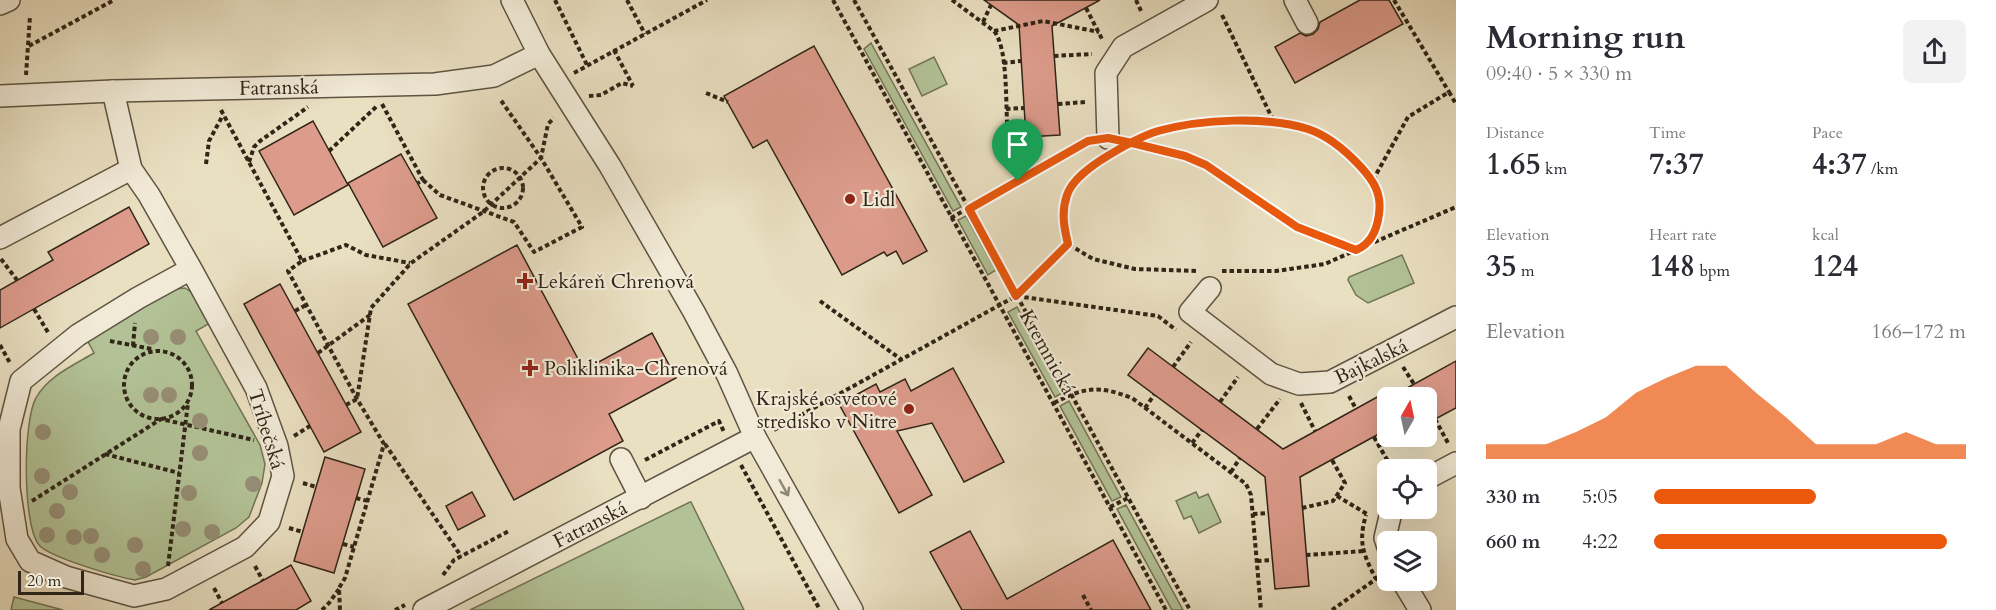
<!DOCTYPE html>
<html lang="en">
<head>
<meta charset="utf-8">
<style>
  body { margin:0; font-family:Cardo,serif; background:#f2f2f3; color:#2b2b33; height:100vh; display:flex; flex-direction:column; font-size:22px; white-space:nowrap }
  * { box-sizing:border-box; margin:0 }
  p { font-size:20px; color:#7c7c81 }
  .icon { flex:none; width:33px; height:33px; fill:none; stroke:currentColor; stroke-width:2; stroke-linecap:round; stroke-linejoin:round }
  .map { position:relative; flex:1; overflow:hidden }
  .sheet { display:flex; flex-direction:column; background:#fff; width:540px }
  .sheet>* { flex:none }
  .needle { width:39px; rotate:9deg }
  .tools { position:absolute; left:1377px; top:387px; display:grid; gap:12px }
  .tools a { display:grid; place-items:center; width:60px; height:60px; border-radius:9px; background:#fff; box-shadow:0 6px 24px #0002; font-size:30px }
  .scale { position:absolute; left:18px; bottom:15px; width:66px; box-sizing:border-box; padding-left:6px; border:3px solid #302517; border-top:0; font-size:16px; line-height:21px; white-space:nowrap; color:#302517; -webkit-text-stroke:4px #f1ead7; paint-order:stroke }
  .pin { position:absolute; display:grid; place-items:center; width:51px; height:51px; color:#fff; margin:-62px -26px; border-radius:50% 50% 50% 0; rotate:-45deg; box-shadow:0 0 6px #0007 }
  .pin .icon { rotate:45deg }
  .round { display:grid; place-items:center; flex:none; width:63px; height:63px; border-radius:9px; background:#f2f2f3 }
  .summary { display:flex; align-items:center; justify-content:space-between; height:102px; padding:0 30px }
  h1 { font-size:33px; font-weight:700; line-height:45px }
  .metrics { display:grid; grid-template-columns:repeat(3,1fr); gap:9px; height:102px; padding:6px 30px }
  .metrics div { display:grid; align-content:center }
  .metrics b { font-size:30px; font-weight:700 }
  .metrics small { font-size:16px; font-weight:400 }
  .metrics p { font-size:16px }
  .chart { height:168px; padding:12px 30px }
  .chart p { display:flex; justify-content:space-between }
  .chart svg { width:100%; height:108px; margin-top:6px; fill:#ea580c; opacity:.7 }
  ul { padding:0 30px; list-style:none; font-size:20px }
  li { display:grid; grid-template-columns:96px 72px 1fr; align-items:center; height:45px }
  li i { height:15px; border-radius:8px; background:#ea580c }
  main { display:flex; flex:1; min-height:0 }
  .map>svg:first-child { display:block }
  .green { fill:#b2c296; stroke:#717456; stroke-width:1.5 }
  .building { fill:#dc9b8b; stroke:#302517; stroke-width:1.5 }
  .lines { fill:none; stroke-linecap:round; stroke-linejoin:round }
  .minor-casing { stroke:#5e5442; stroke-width:24 }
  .path { stroke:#302517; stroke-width:4; stroke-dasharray:4.5 3; stroke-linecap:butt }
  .minor { stroke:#f1ead7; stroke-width:21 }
  .tree { fill:#958e75 }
  .oneway { stroke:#908877 }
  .route-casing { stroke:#fff; stroke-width:12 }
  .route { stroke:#ea580c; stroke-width:8 }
  .poi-dot { fill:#8f2418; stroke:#f1ead7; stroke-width:2 }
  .labels { text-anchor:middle; stroke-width:4.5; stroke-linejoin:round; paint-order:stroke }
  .street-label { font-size:20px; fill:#302517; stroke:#f1ead7 }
  .poi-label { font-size:20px; fill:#302517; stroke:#f1ead7; text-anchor:start }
</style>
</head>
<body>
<main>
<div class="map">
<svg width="1456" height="610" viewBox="0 0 1456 610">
  <rect width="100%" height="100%" fill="#e9dfc1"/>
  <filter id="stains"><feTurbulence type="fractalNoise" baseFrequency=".00333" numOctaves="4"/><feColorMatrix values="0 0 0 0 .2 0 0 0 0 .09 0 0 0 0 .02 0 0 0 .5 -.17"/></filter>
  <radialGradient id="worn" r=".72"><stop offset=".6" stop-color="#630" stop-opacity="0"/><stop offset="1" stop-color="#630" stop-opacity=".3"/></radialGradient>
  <g class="green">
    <path d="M871 43 961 207 953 211 864 49Z"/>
    <path d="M934 57 947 84 922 96 909 69Z"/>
    <path d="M966 216 996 270 988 275 958 220Z"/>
    <path d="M1402 255 1414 283 1368 303 1356 295 1348 280 1349 277Z"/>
    <path d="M185 288 194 294 210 323 196 331 260 445 265 464 262 483 249 517 236 528 146 577 135 580C117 577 52 558 40 546 22 528 23 420 36 398 48 376 74 365 94 353L86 338 174 289Z"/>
    <path d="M1017 307 1064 392 1055 397 1008 312Z"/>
    <path d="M1069 401 1121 497 1112 501 1060 406Z"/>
    <path d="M1196 492 1199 498 1208 494 1221 522 1199 533 1191 516 1184 519 1176 501Z"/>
    <path d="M691 502 744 610H470L690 502Z"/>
    <path d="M1126 505 1183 610H1172L1117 509Z"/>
    <path d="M14 597 63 610H11Z"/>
  </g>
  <g class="building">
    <path d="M984 0H1100L1052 26 1060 135 1026 137 1019 25Z"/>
    <path d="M1360 0H1389L1403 24 1295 83 1275 47 1300 33 1306 36 1313 34 1318 29 1320 22Z"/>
    <path d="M814 46 927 251 903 264 896 251 887 256 884 252 842 275 767 140 753 148 724 96Z"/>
    <path d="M313 121 348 185 294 215 259 151Z"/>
    <path d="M401 154 437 218 383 247 348 183Z"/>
    <path d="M129 207 149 244 0 328V290L53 260 48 252Z"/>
    <path d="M517 245 584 370 652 333 676 378 609 414 623 441 514 500 408 304Z"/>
    <path d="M280 284 361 432 324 452 244 304Z"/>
    <path d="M1148 348 1283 449 1388 391V429L1300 477 1309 586 1275 589 1265 477 1128 375Z"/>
    <path d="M1456 361V408L1426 424V398H1389Z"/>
    <path d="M953 368 1004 462 964 482 932 423 897 431 932 495 899 513 839 404 876 384 880 392 905 379 911 391Z"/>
    <path d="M325 457 365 469 334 573 294 561Z"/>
    <path d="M472 492 485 516 458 530 446 506Z"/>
    <path d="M970 531 1007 599 1113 540 1151 610H962L930 552Z"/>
    <path d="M291 565 311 601 296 610H209Z"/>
  </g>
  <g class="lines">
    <g class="minor-casing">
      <g id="minor">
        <path d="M512 0 539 54 610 166 694 312 727 374 755 437 852 610"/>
        <path d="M1295 0 1307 23"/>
        <path d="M0 4 9 0"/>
        <path d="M113 91 131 169 149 195 191 269 256 388 277 446 283 476 269 522 245 547 166 589 134 596 66 577 30 561 17 539 9 488V429L21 381 78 335 138 298 191 269"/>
        <path d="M0 96 113 91 435 84 494 76 539 54"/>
        <path d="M1108 138 1106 73 1123 47 1207 0"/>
        <path d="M0 238 131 169"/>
        <path d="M1210 288 1190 312 1271 374 1299 384 1330 382 1456 317"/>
        <path d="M621 459 641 498"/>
        <path d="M1426 479 1456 463"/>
        <path d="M1388 547 1385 538 1391 512 1393 508"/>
        <path d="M1402 580 1420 610"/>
        <path d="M424 610 755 437"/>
      </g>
    </g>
    <g class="path">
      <path d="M555 0 587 65"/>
      <path d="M627 0 645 34"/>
      <path d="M833 0 1166 610"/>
      <path d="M854 0 1190 610"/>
      <path d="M952 0 994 31C1009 49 1005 110 1008 136 1010 151 1014 167 1018 181"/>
      <path d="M1136 0 1142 13"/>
      <path d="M1394 0 1449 92"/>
      <path d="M1086 8 1102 39"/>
      <path d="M1222 15 1274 122"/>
      <path d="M983 22 991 5"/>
      <path d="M994 31 1043 21 1099 32"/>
      <path d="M29 46 114 0"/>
      <path d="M614 50 633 86"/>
      <path d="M1054 56 1092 54"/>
      <path d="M1003 63 1021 61"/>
      <path d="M574 73 707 0"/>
      <path d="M26 75 30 16"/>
      <path d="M706 93 728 102"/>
      <path d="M589 96 601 95 622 83 633 86"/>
      <path d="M382 104 423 180 418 183"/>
      <path d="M1058 104 1086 102"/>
      <path d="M1006 109 1024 108"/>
      <path d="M221 110 302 261 288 271 357 399 384 444 345 578 339 588 340 610"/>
      <path d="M1133 143 1185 156 1206 165 1297 227 1356 250 1456 207"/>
      <path d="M1128 145 1156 131 1185 125 1226 122H1274L1310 130 1341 147 1373 180 1380 205 1377 226 1366 246"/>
      <path d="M329 151 377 106"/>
      <path d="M1105 158C1082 172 1062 192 1062 221 1063 229 1067 237 1068 244L1093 259 1135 269 1197 271"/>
      <path d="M249 162 254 147 260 141 308 107"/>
      <path d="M206 164 209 141 223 115"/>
      <circle cx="503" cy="188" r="20"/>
      <path d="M423 180 440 195 514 222 534 252 582 227 541 158 548 124 554 118"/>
      <path d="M1373 180 1408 117 1449 92 1456 104"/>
      <path d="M951 218 1088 140"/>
      <path d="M1 259 17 280"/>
      <path d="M302 261 346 245 366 255 410 263"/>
      <path d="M1222 271H1276L1325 264 1356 250"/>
      <path d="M1016 296 1068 244"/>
      <path d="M820 301 902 360"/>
      <path d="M34 309 49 334"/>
      <path d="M295 311 306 305"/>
      <path d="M110 341 152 349"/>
      <path d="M0 345 10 363"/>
      <path d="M133 346 135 323"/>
      <circle cx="158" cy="385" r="34"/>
      <path d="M318 353 370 315"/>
      <path d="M1173 367 1191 342"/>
      <path d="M1403 367 1414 384"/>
      <path d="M1349 396 1356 409"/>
      <path d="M1220 402 1238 377"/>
      <path d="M1054 403C1085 387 1098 385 1132 398L1246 484 1251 495 1261 610"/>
      <path d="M1301 403 1315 431"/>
      <path d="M346 405 357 399 371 308 411 263 483 212 541 158 500 99"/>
      <path d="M1145 408 1154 395"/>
      <path d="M1435 419 1448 443"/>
      <path d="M1257 429 1280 399"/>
      <path d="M774 430 1016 296 1158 316 1176 330"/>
      <path d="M294 436 310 426"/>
      <path d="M1374 437 1393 470"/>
      <path d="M1192 443 1202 430"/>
      <path d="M385 444 461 556"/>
      <path d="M105 454 179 473"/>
      <path d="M645 460 719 421 724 432"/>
      <path d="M741 465 820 610"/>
      <path d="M1400 470 1411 463"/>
      <path d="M1231 472 1240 458"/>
      <path d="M303 483 316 487"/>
      <path d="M1380 490 1388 481"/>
      <path d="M1337 496 1367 514"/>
      <path d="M356 498 368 501"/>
      <path d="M32 501 161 419 254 440"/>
      <path d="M1110 507 1128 498"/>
      <path d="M1302 508 1333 501 1345 483 1332 460"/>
      <path d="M1253 514 1268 513"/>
      <path d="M289 528 303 532"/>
      <path d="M343 544 354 547"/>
      <path d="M1306 555 1364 551"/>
      <path d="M1257 561 1273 560"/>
      <path d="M168 566 188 403"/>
      <path d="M255 566 263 581"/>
      <path d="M443 575 454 560 509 531"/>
      <path d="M214 588 222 603"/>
      <path d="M1083 595 1091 610"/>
      <path d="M322 610 329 603 339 589"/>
      <path d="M395 610 405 605"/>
      <path d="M1332 610 1376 579C1363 554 1358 542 1366 515"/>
    </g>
    <use href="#minor" class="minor"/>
  </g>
  <g class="tree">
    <circle cx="151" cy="337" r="8"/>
    <circle cx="178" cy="337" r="8"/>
    <circle cx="151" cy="395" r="8"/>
    <circle cx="169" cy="395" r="8"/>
    <circle cx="200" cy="421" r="8"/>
    <circle cx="43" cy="432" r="8"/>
    <circle cx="200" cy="453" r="8"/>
    <circle cx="42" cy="476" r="8"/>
    <circle cx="253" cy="484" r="8"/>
    <circle cx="70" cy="492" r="8"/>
    <circle cx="189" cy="493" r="8"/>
    <circle cx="57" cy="511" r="8"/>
    <circle cx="183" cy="529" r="8"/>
    <circle cx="212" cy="532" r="8"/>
    <circle cx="47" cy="535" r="8"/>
    <circle cx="91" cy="536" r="8"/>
    <circle cx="74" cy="537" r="8"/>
    <circle cx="135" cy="545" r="8"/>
    <circle cx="102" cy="555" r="8"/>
    <circle cx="143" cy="569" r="8"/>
  </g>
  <defs><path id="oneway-shaft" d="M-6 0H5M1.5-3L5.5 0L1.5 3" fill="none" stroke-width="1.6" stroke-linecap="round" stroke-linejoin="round" transform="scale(1.5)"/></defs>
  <use class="oneway" href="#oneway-shaft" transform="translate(784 488) rotate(61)"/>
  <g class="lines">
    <g class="route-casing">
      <path id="route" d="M1018 181 969 209 1016 296 1068 244C1064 227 1061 213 1067 195 1072 180 1089 168 1101 160 1117 150 1141 136 1158 131 1202 119 1265 116 1308 129 1329 136 1345 150 1360 166 1373 180 1382 193 1379 214 1377 230 1371 244 1356 250L1297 227 1206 165 1185 156 1132 143 1108 138 1088 141 1018 181"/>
    </g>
    <use href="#route" class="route"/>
  </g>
  <g class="poi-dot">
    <circle cx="850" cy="199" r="6"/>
    <path d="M522 272h6v6h6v6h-6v6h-6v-6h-6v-6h6z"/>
    <path d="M527 359h6v6h6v6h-6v6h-6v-6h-6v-6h6z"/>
    <circle cx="909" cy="409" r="6"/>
  </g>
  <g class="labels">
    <g class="street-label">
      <text transform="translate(279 87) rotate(-1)" y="7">Fatranská</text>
      <text transform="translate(1048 352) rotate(61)" y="7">Kremnická</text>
      <text transform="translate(1371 361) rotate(-26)" y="7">Bajkalská</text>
      <text transform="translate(267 429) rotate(73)" y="7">Tríbečská</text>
      <text transform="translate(590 524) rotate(-27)" y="7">Fatranská</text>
    </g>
    <g class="poi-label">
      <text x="862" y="206">Lidl</text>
      <text x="537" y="288">Lekáreň Chrenová</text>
      <text x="544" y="375">Poliklinika-Chrenová</text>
      <text x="897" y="405" text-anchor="end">Krajské osvetové<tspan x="897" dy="23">stredisko v Nitre</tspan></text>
    </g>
  </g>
  <rect width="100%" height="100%" filter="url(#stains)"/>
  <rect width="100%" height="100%" fill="url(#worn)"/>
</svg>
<div class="tools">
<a><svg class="needle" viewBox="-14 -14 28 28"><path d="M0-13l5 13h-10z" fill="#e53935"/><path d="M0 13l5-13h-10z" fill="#7c7c81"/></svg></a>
<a><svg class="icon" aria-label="locate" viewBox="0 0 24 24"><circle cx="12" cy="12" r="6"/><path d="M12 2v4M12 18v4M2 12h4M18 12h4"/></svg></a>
<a><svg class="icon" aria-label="layers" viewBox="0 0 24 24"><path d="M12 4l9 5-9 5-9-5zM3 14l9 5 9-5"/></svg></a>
</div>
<div class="scale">20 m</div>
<div class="pin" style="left:1018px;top:181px;background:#1e9e55"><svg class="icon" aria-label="arrive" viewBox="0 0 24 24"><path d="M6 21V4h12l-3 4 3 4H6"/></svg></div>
</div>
<section class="sheet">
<div class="summary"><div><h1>Morning run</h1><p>09:40 · 5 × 330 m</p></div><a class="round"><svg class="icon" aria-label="share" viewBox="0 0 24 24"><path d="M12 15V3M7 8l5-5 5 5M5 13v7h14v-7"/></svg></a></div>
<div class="metrics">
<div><p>Distance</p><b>1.65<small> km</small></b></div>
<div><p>Time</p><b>7:37</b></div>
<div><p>Pace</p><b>4:37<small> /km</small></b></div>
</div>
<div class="metrics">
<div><p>Elevation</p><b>35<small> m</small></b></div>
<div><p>Heart rate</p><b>148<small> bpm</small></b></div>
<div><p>kcal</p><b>124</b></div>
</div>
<div class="chart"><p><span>Elevation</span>166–172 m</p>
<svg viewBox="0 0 160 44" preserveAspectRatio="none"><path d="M0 44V38L10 38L20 38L30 33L40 27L50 17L60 11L70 6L80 6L90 17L100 27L110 38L120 38L130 38L140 33L150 38L160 38V44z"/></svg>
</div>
<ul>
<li><b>330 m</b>5:05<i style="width:52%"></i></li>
<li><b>660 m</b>4:22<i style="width:94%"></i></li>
</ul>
</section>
</main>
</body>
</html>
